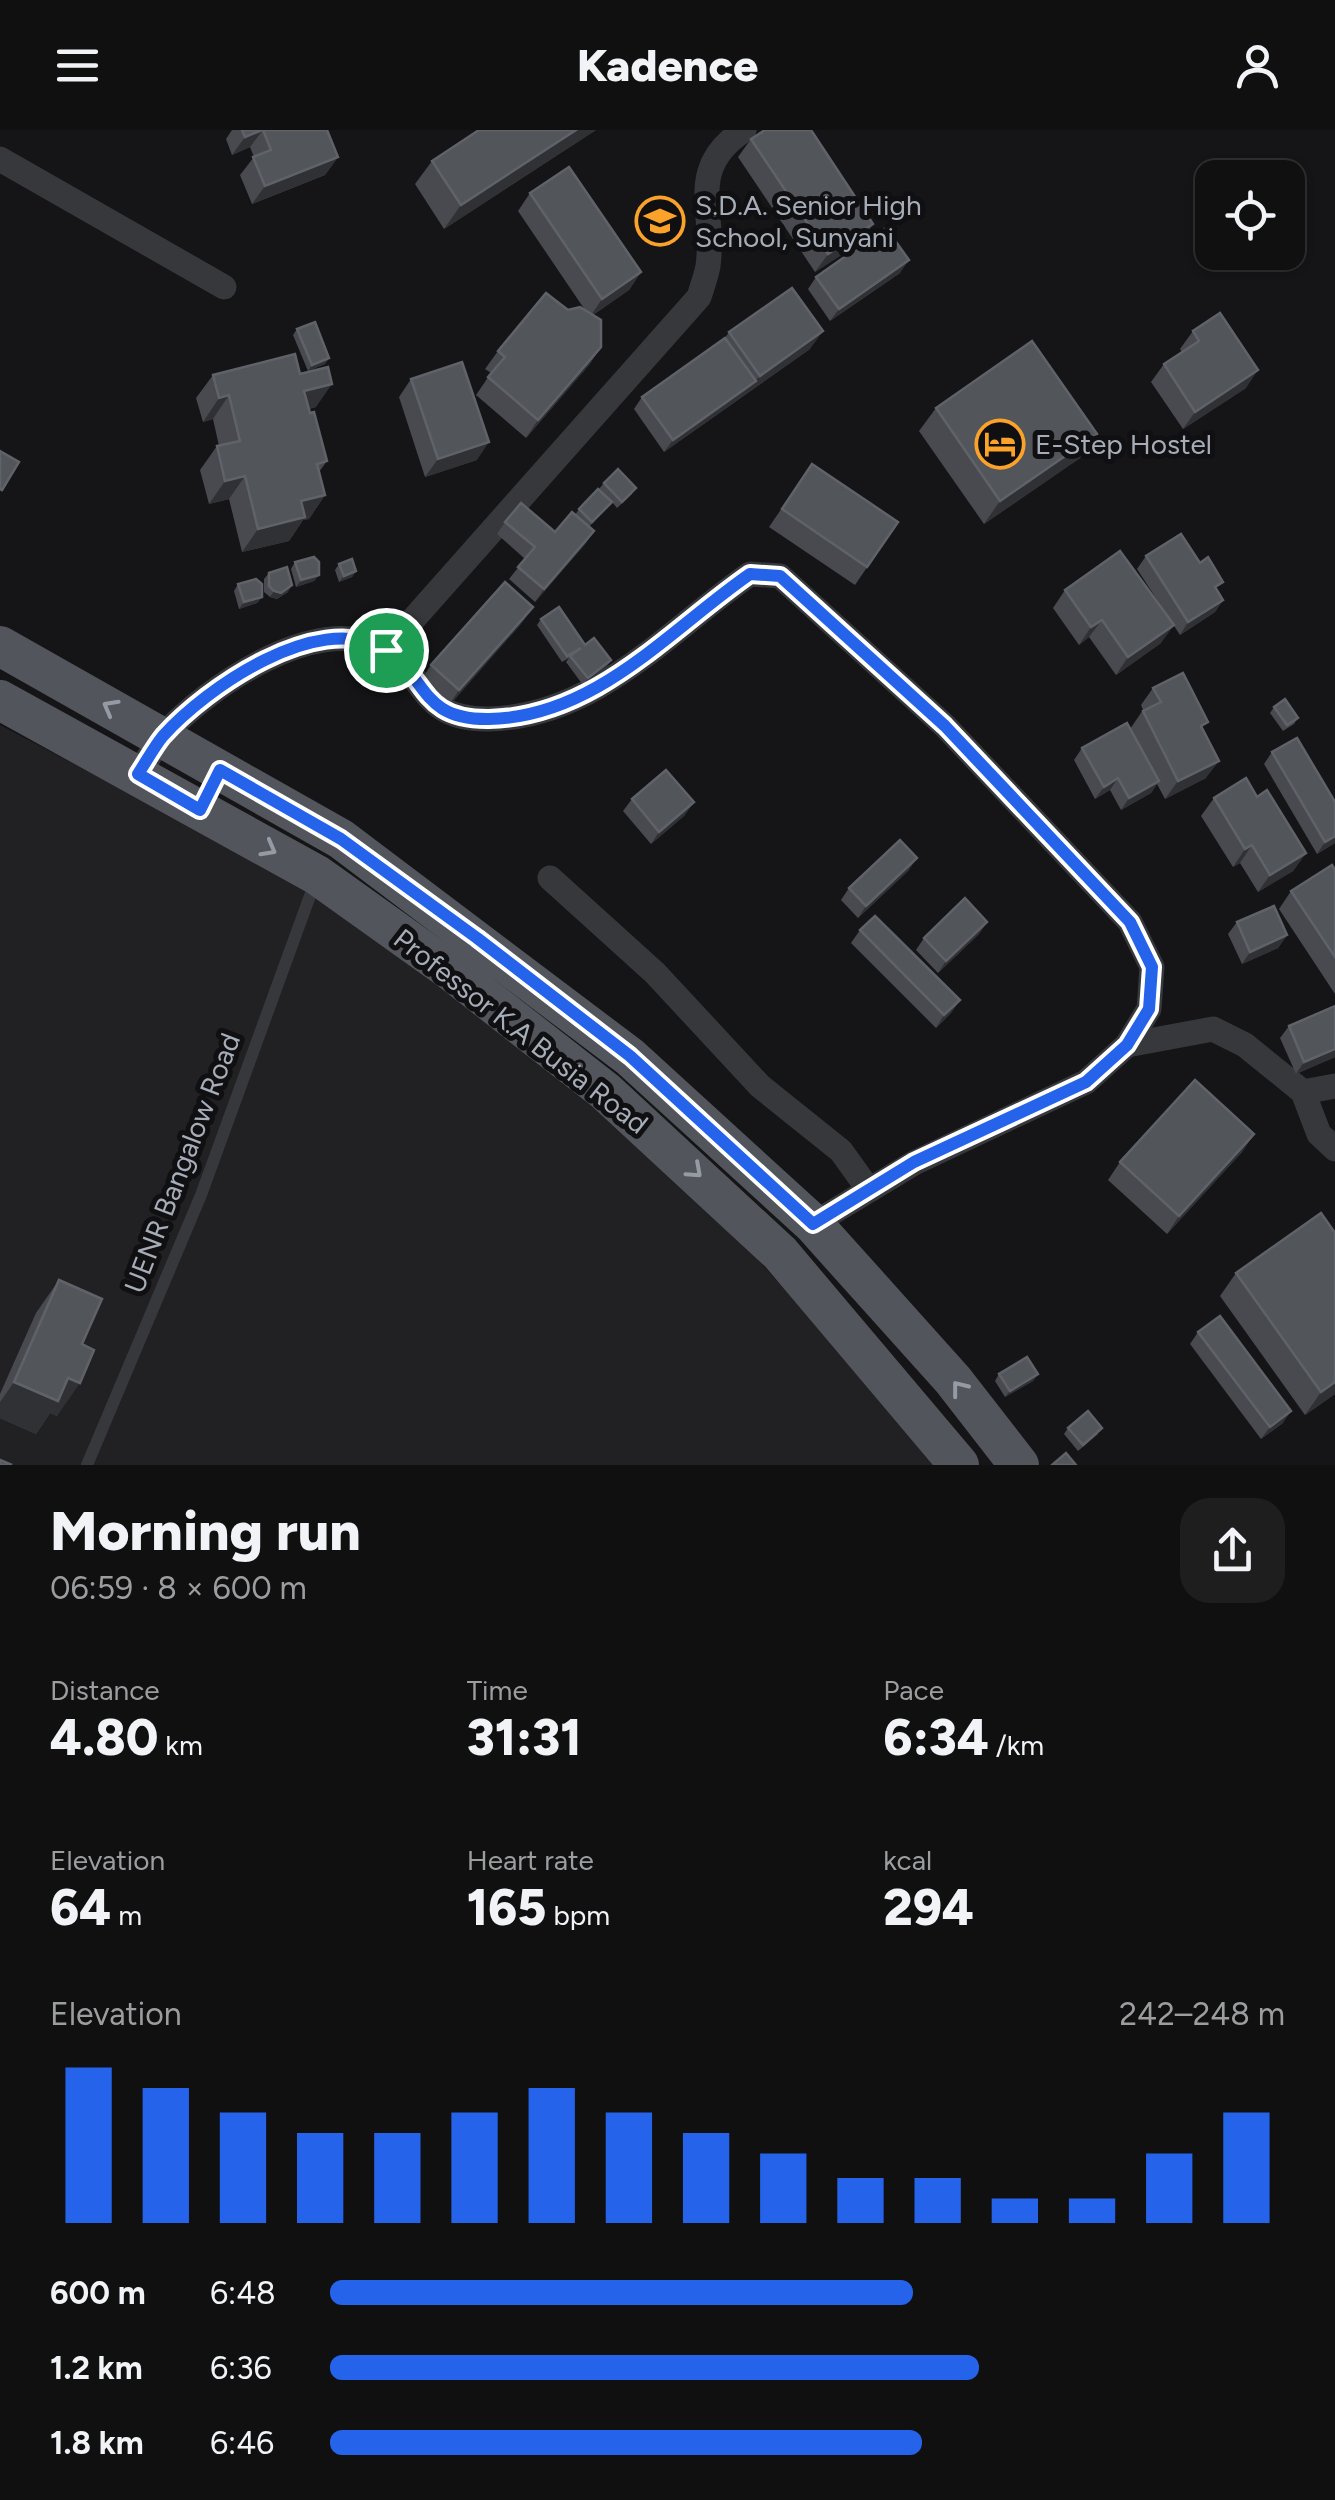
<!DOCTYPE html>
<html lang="en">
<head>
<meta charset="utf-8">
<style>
  body { margin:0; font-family:Figtree,sans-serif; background:#1e1e1f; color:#f1f3f6; height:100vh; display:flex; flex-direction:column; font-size:38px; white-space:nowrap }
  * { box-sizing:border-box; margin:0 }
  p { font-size:32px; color:#9c9d9f }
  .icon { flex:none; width:55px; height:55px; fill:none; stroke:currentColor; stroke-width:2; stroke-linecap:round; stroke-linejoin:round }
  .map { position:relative; height:1335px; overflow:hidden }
  .panel { display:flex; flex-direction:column; background:#101011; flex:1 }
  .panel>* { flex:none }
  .buttons { position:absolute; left:1195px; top:30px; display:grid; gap:20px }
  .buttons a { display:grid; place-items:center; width:110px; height:110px; border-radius:20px; background:#101011; box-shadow:0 2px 8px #0004,0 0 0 2px #303031; font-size:50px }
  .pin { position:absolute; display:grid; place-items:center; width:85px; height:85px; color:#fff; margin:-42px; border:5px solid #fff; border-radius:50%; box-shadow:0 2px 10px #0007 }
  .round { display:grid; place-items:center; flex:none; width:105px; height:105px; border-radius:30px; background:#1e1e1f }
  .headline { display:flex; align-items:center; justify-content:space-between; height:170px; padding:0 50px }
  h1 { font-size:55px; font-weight:800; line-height:75px }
  .stats { display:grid; grid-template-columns:repeat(3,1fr); gap:15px; height:170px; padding:10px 50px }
  .stats div { display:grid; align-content:center }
  .stats b { font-size:50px; font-weight:800 }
  .stats small { font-size:28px; font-weight:400 }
  .stats p { font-size:28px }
  .chart { height:280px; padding:20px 50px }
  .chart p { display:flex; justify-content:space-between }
  .chart svg { width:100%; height:180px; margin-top:10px; stroke:#2563eb; stroke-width:6 }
  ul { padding:0 50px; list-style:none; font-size:32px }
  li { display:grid; grid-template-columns:160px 120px 1fr; align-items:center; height:75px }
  li i { height:25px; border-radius:12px; background:#2563eb }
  header { display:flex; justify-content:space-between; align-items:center; height:130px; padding:0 50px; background:#101011; font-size:45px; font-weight:800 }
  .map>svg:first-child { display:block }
  .built { fill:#212124 }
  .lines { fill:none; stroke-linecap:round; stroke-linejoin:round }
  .service { stroke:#36383c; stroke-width:12 }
  .minor { stroke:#36383c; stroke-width:25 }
  .primary { stroke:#52555b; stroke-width:40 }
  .wall { fill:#484a4f }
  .shaded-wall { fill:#2f3134 }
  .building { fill:#52555a; stroke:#5f6369; stroke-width:2.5 }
  .oneway { stroke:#959ba5 }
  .route-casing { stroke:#fff; stroke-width:20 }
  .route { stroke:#2563eb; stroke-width:12 }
  .labels { text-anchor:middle; stroke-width:10; stroke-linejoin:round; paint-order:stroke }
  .poi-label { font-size:28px; fill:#a6adb8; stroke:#101012; text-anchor:start }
  .street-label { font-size:28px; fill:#a6adb8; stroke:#101012 }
</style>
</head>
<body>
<header><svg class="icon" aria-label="menu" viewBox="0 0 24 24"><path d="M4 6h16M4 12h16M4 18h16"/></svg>Kadence<svg class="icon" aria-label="person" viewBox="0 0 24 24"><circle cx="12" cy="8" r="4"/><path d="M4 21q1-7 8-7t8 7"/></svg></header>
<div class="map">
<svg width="1335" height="1335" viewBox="0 0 1335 1335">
  <rect width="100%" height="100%" fill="#151517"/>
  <path class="built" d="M0 595 279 742 604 960 944 1335H0Z"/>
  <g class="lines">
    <path class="service" d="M87 1335 201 1065 315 752"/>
    <g class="minor">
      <path d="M0 29 224 157"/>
      <path d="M386 520 699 167C702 157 706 147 708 136 716 81 685 39 744 0"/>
      <path d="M139 644C146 632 154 617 163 606 207 557 317 482 381 518 428 544 418 590 489 589 596 587 669 500 750 444L780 446 945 596 1130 792 1152 837 1149 879 1127 915 1086 952 914 1033 813 1094"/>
      <path d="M550 748 655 843 760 956 841 1021 869 1060"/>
      <path d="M1127 915 1213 899 1245 915 1303 962 1319 1004 1335 1019"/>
      <path d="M1303 962 1335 956"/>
    </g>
    <g class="primary">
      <path d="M0 516 341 709 630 927 813 1094 953 1250 1019 1335"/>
      <path d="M0 570 317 745 450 840 605 961 780 1123 959 1335"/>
    </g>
  </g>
  <g class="wall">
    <path d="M232 0H327L338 27 325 45 252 74 240 45 254 27 250 17 232 25 226 9Z"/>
    <path d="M596 0 444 99 415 54 432 31Z"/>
    <path d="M751 9 873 94 861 112 815 142 738 27Z"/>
    <path d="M530 63 641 142 629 160 593 185 601 217 589 235 526 308 476 265 491 243 485 239 498 221 585 180 518 81Z"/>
    <path d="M900 143 830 191 808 159 816 147Z"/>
    <path d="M297 199 329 228 325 234 308 241 293 205Z"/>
    <path d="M1193 201 1246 258 1183 299 1151 252 1164 234 1182 222 1180 219Z"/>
    <path d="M729 202 810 219 664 322 634 279 642 267 725 208Z"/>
    <path d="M300 244 316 277 309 279 327 331 319 342 325 365 309 389 303 390 289 411 242 422 229 369 209 374 200 340 217 316H219L213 289 203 292 196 268 213 245Z"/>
    <path d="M411 249 477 330 425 347 399 267Z"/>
    <path d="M936 278 1080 328 984 394 919 301Z"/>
    <path d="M812 334 898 392 855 455 769 397Z"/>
    <path d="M604 353 632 364 617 378 612 372 589 397 594 401 586 413 535 472 509 449 525 429 497 404 505 392 555 402 575 385 579 379 609 369 599 359Z"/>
    <path d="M1146 426 1223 470 1215 482 1180 505 1137 439Z"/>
    <path d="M295 432 319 445 314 451 296 457 291 439Z"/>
    <path d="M339 434 356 441 352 447 339 452 335 440Z"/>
    <path d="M269 443 288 462 277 469 270 467 264 462V449Z"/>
    <path d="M238 454 262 467 257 473 239 479 234 461Z"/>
    <path d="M1065 460 1161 513 1116 545 1089 507 1079 515 1053 478Z"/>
    <path d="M533 477 520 495 447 578 419 553 431 535Z"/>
    <path d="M541 489 585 515 611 530 607 536 583 555 566 532 569 528 562 532 537 495Z"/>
    <path d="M1153 558 1203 599 1206 648 1165 669 1157 654 1151 663 1121 680 1110 660 1095 669 1074 630 1082 618 1130 599 1143 580 1141 575Z"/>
    <path d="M1274 577 1298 588 1294 594 1283 601 1270 583Z"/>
    <path d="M1272 622 1335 713 1317 724 1264 634Z"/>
    <path d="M1257 667 1306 723 1293 741 1258 762 1240 733 1233 737 1201 686 1214 668Z"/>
    <path d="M632 669 685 685 651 714 623 681Z"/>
    <path d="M909 740 858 788 841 770 849 758Z"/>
    <path d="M1335 740V864L1279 779 1291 761Z"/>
    <path d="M987 792 979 804 938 843 916 820 924 808Z"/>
    <path d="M1237 792 1287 805 1278 818 1242 834 1228 804Z"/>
    <path d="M860 800 960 870 951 883 936 898 851 813Z"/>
    <path d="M1335 876V927L1296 944 1280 908 1289 896Z"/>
    <path d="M1254 1004 1242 1022 1167 1104 1108 1050 1120 1032Z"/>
    <path d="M1335 1103V1264L1305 1285 1220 1166 1236 1143Z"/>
    <path d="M59 1150 82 1214 57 1286 50 1283 36 1304 0 1288V1264L36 1183Z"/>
    <path d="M1198 1202 1283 1293 1261 1309 1190 1214Z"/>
    <path d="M999 1244H1038L1033 1251 1005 1267 995 1251Z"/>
    <path d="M1068 1298 1098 1304 1078 1321 1064 1304Z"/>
  </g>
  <g class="shaded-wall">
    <path d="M263 0 250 17 232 25 245 7Z"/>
    <path d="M576 0H596L444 99 461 75Z"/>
    <path d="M338 27 325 45 252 74 265 56Z"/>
    <path d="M873 94 861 112 815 142 828 124Z"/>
    <path d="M909 130 900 143 830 191 839 179Z"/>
    <path d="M641 142 629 160 590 187 602 169Z"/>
    <path d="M823 201 810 219 664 322 673 310Z"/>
    <path d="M601 217 589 235 526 308 538 290Z"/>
    <path d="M329 228 325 234 308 241 312 235Z"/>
    <path d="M1258 240 1246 258 1183 299 1195 282Z"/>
    <path d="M332 254 316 277 288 284 304 261Z"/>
    <path d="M229 265 213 289 203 292 219 268Z"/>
    <path d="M1097 304 1080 328 984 394 1000 371Z"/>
    <path d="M489 312 477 330 425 347 438 329Z"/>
    <path d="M245 346 229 369 209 374 225 351Z"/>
    <path d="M325 365 309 389 303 390 289 411 242 422 258 399 301 371Z"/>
    <path d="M594 401 586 413 535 472 544 459Z"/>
    <path d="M356 441 352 447 339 452 344 446Z"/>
    <path d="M319 445 314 451 296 457 301 450Z"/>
    <path d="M292 455 288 462 277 469 270 467 274 461Z"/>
    <path d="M262 467 257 473 239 479 244 472Z"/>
    <path d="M1223 470 1215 482 1180 505 1188 492Z"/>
    <path d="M533 477 520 495 447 578 459 560Z"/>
    <path d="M1102 490 1089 507 1079 515 1091 497Z"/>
    <path d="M1174 495 1161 513 1116 545 1128 527Z"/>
    <path d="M611 530 607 536 583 555 588 548Z"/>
    <path d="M1219 631 1206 648 1165 669 1178 651Z"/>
    <path d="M1118 648 1110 660 1095 669 1104 657Z"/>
    <path d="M1159 651 1151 663 1121 680 1129 668Z"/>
    <path d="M694 672 685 685 651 714 659 702Z"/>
    <path d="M1335 706V713L1317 724 1325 712Z"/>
    <path d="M1252 715 1240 733 1233 737 1245 719Z"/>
    <path d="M1306 723 1293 741 1258 762 1270 745Z"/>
    <path d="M917 728 909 740 858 788 866 776Z"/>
    <path d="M987 792 979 804 938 843 946 831Z"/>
    <path d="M1287 805 1278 818 1242 834 1250 822Z"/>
    <path d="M960 870 951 883 936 898 944 885Z"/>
    <path d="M1335 919V927L1296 944 1304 932Z"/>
    <path d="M1254 1004 1242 1022 1167 1104 1179 1086Z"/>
    <path d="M1038 1244 1033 1251 1005 1267 1010 1261Z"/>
    <path d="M68 1248 80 1253 57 1286 50 1283 36 1304 0 1288V1272L14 1252Z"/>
    <path d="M1335 1252V1264L1305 1285 1321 1262Z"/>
    <path d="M1291 1281 1283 1293 1261 1309 1270 1297Z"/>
  </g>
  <g class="building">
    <path d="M242 0H262L245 7Z"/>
    <path d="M263 0H327L338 27 265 56 253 27 271 20Z"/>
    <path d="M479 0H576L461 75 432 31Z"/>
    <path d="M765 0H811L873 94 828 124 751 9Z"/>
    <path d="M569 37 641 142 602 169 530 63Z"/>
    <path d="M886 98 909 130 839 179 816 147Z"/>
    <path d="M792 158 823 201 760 246 729 202Z"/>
    <path d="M546 163 568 180 580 177 601 190V217L538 290 488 247 505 227 498 221Z"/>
    <path d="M1220 183 1258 240 1195 282 1164 234 1199 211 1193 201Z"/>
    <path d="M315 192 329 228 312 235 297 199Z"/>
    <path d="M725 208 756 251 673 310 642 267Z"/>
    <path d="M1032 211 1097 304 1000 371 936 278Z"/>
    <path d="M295 224 300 244 328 237 332 254 304 261 310 283 314 282 327 331 317 334 325 365 301 371 305 387 258 399 245 346 225 351 217 316 240 311 229 265 219 268 213 245Z"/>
    <path d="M462 232 489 312 438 329 411 249Z"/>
    <path d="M0 321 19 332 2 360 0 359Z"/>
    <path d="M812 334 898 392 867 437 782 379Z"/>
    <path d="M618 339 636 358 622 372 604 353Z"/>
    <path d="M598 359 612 372 592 392 579 379Z"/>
    <path d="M521 373 555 402 572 382 594 401 544 459 518 437 535 417 505 392Z"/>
    <path d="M1181 404 1200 433 1208 427 1223 452 1215 457 1223 470 1188 492 1146 426Z"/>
    <path d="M1120 421 1174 495 1128 527 1102 490 1091 497 1065 460Z"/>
    <path d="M314 427 319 432V445L301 450 295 432Z"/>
    <path d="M352 429 356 441 344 446 339 434Z"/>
    <path d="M287 437 292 455 281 463 274 461 269 456V443Z"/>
    <path d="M256 449 262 454V467L244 472 238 454Z"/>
    <path d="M505 452 533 477 459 560 431 535Z"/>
    <path d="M559 477 585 515 594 508 611 530 588 548 570 526 581 518 567 526 541 489Z"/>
    <path d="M1183 543 1208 592 1201 596 1219 631 1178 651 1143 581 1161 572 1153 558Z"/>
    <path d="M1285 569 1298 588 1287 595 1274 577Z"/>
    <path d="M1127 593 1159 651 1129 668 1118 648 1104 657 1082 618Z"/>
    <path d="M1297 608 1335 672V706L1325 712 1272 622Z"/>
    <path d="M666 640 694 672 659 702 632 669Z"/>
    <path d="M1246 648 1257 667 1267 660 1306 723 1270 745 1252 715 1245 719 1214 668Z"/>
    <path d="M900 710 917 728 866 776 849 758Z"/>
    <path d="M1332 735 1335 740V827L1291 761Z"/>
    <path d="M965 768 987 792 946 831 924 808Z"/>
    <path d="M1274 776 1287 805 1250 822 1237 792Z"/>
    <path d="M875 786 960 870 944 885 860 800Z"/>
    <path d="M1335 876V919L1304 932 1289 896Z"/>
    <path d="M1195 950 1254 1004 1179 1086 1120 1032Z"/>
    <path d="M1321 1083 1335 1103V1252L1321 1262 1236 1143Z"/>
    <path d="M59 1150 102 1169 82 1214 94 1220 80 1253 68 1248 58 1271 14 1252Z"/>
    <path d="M1220 1186 1291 1281 1270 1297 1198 1202Z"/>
    <path d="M1027 1227 1038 1244 1010 1261 999 1244Z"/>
    <path d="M1088 1281 1102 1298 1083 1315 1068 1298Z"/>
    <path d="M1066 1323 1076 1335H1052Z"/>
    <path d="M0 1330 12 1335H0Z"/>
  </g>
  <defs><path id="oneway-chevron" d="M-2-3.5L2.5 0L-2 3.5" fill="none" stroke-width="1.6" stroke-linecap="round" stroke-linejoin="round" transform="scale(2.5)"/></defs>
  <g class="oneway">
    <use href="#oneway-chevron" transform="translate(110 577) rotate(-151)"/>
    <use href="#oneway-chevron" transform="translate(269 719) rotate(29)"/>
    <use href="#oneway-chevron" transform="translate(695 1041) rotate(42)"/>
    <use href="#oneway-chevron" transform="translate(959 1258) rotate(-128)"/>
  </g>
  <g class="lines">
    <g class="route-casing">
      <path id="route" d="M750 444 780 446 945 596 1130 792 1152 837 1149 879 1127 915 1086 952 914 1032 813 1094 630 926 477 808 341 709 220 640 200 680 138 644C146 632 154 617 163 606 207 557 317 482 381 518 429 544 417 590 489 589 596 587 669 500 750 444Z"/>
    </g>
    <use href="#route" class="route"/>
  </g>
  <defs>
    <g id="school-ring" transform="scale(2.5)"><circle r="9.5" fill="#101012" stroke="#faa22a" stroke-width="1.5"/><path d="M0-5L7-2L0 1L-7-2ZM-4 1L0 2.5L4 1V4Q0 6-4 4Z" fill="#faa22a"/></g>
    <g id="hotel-ring" transform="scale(2.5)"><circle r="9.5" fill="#101012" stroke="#faa22a" stroke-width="1.5"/><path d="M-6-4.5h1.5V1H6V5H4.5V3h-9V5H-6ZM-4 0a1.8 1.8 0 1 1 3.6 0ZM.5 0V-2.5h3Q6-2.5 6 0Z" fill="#faa22a"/></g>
  </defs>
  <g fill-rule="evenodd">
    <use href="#school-ring" x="660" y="91"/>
    <use href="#hotel-ring" x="1000" y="314"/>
  </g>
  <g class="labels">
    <g class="poi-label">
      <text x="695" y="85">S.D.A. Senior High<tspan x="695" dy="32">School, Sunyani</tspan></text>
      <text x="1035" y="324">E-Step Hostel</text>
    </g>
    <g class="street-label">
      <text transform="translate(521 901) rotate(38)" y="10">Professor K.A Busia Road</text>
      <text transform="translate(182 1033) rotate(-69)" y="10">UENR Bangalow Road</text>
    </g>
  </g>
</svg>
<div class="buttons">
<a><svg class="icon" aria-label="locate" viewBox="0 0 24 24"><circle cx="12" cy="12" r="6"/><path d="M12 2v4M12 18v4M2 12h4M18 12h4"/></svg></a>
</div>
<div class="pin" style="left:386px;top:520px;background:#1e9e55"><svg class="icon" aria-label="arrive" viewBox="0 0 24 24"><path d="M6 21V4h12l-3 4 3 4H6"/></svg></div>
</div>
<section class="panel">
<div class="headline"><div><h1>Morning run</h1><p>06:59 · 8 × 600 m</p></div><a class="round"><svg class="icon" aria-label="share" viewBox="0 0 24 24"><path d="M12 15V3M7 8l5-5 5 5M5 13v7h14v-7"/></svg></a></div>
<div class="stats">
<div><p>Distance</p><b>4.80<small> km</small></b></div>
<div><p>Time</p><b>31:31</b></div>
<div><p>Pace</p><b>6:34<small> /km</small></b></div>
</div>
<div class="stats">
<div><p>Elevation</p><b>64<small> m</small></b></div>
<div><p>Heart rate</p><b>165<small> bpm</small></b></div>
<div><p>kcal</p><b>294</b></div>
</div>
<div class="chart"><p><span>Elevation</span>242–248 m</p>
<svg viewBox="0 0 160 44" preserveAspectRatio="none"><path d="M5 44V6M15 44V11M25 44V17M35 44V22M45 44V22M55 44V17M65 44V11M75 44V17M85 44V22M95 44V27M105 44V33M115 44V33M125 44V38M135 44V38M145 44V27M155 44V17"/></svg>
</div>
<ul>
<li><b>600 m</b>6:48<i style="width:61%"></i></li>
<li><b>1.2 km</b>6:36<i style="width:68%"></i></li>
<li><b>1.8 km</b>6:46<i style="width:62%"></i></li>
</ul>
</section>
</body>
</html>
